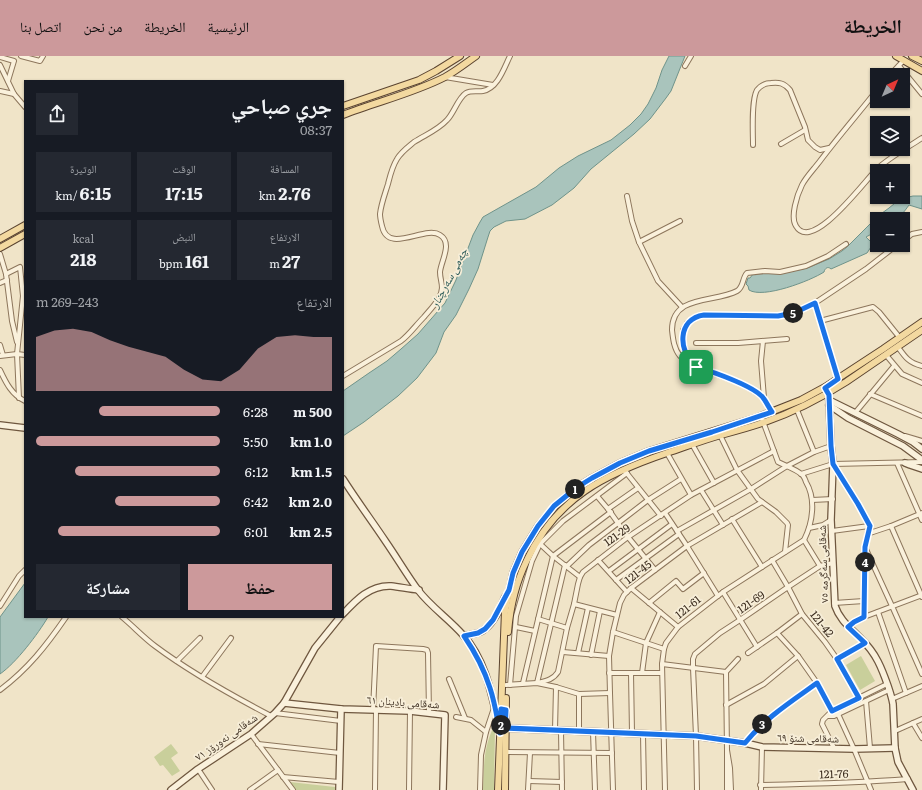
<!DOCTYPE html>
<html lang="ar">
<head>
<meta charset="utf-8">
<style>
  body { margin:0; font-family:Literata,"Noto Naskh Arabic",serif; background:#242831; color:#f1f3f6; direction:rtl; height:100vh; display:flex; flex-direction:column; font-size:15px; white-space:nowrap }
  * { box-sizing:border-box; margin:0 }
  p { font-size:13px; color:#9ea1a6 }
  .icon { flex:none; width:22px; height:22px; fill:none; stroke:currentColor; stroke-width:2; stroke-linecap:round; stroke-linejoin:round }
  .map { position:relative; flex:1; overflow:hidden; direction:ltr }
  .side { position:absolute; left:24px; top:24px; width:320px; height:538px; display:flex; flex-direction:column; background:#171b24; border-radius:0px; box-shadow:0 1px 3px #0004; direction:rtl }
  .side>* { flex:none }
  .needle { width:26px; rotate:44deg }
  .fabs { position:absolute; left:870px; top:12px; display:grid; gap:8px }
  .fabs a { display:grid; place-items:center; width:40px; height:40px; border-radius:0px; background:#171b24; box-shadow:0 1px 3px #0004; font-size:20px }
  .pin { position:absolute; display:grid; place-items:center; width:34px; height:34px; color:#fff; margin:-17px; border-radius:8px; box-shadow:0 2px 6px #0006 }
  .km { position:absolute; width:20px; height:20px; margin:-10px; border-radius:50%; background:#222; color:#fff; font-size:11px; line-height:20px; text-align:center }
  .round { display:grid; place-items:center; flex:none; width:42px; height:42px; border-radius:0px; background:#242831 }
  .overview { display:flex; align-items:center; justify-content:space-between; height:68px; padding:0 12px }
  h1 { font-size:22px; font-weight:700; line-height:30px }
  .figures { display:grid; grid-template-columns:repeat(3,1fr); gap:6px; height:68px; padding:4px 12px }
  .figures div { display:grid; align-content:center; border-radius:0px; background:#242831; text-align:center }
  .figures b { font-size:17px; font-weight:700 }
  .figures small { font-size:11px; font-weight:400 }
  .figures p { font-size:11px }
  .chart { height:112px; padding:8px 12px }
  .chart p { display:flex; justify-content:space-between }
  .chart svg { width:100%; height:72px; margin-top:4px; fill:#cc999b; opacity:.7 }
  .button { display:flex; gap:8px; margin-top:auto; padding:8px 12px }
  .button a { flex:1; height:46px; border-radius:0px; background:#cc999b; color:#111; font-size:16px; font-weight:700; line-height:46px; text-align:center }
  .button a+a { background:#242831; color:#f1f3f6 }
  ul { padding:0 12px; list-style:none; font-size:13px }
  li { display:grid; grid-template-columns:64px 48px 1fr; align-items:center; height:30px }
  li i { height:10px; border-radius:5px; background:#cc999b }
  header { display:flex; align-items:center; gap:24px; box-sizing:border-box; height:56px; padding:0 20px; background:#cc999b; color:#111 }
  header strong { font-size:19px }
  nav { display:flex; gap:22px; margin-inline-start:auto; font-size:14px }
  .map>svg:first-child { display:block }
  .green { fill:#c9cf9b }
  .water { fill:#a9c4bc; stroke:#6f938a }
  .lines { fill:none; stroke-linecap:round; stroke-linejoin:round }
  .street-casing { stroke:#8d765c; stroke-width:6 }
  .secondary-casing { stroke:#6f573f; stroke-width:8 }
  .primary-casing { stroke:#5b4430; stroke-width:8 }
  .street { stroke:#faf1dc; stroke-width:4 }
  .secondary { stroke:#faf1dc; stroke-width:5.5 }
  .primary { stroke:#f3d9a0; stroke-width:6 }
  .route-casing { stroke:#fff; stroke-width:8 }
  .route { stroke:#1a73e8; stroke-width:5 }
  .labels { text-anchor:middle; stroke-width:3.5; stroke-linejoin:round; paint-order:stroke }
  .street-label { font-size:11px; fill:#3d2e20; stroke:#f7eed8 }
  .water-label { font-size:12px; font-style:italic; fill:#2f5d5a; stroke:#f7eed8 }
</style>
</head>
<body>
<header>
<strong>الخريطة</strong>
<nav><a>الرئيسية</a><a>الخريطة</a><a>من نحن</a><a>اتصل بنا</a></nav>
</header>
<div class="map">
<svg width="922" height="734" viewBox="0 0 922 734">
  <rect width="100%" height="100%" fill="#f0e4c8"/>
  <g class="green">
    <path d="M861 600 875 625 860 634 846 609Z"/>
    <path d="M493 672H495L494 734H483C484 711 483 694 493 672Z"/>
    <path d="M171 688 178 697 171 702 180 715 172 720 163 709 160 710 154 701Z"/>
    <path d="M290 726 335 731V734H296Z"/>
  </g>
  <g class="water">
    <path d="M669 0H685L671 35 666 42 650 63 634 78 591 113 574 132 552 149 525 163 506 165 494 171 490 175 488 181 478 213 469 233 456 259 444 276 436 297 417 322 398 340 364 366 343 380V335L369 317 387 305 401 293 418 278 445 247 456 224 473 179 480 166 483 161 536 131 559 112 578 100 611 84 630 69 641 58 648 48 656 32 662 14Z"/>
    <path d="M913 140H922V153L909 149C898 165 895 163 877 163V175L866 181 873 188 867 197 831 213C828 210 825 212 824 216 810 225 763 243 749 234L748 230 746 228 748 222H750L753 218 762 216 781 217 798 214 807 212 829 203 842 195 847 191 878 160 889 152 900 143Z"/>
    <path d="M25 527V561H48C38 578 16 607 0 618V561Z"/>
  </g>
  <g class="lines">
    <g class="street-casing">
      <g id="street">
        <path d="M21 0 40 5 43 0"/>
        <path d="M0 1 14 5 8 25"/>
        <path d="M0 9 14 38 25 51"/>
        <path d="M685 10 691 0"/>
        <path d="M899 10 922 38"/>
        <path d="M890 19 904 4"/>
        <path d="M445 21 493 29"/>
        <path d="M877 34C858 58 838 81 820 105 814 113 806 121 802 129 797 139 790 161 796 170 812 198 866 123 877 113 890 101 907 92 922 82"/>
        <path d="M0 35 14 38"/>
        <path d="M781 88 805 74"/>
        <path d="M753 89C753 77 751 44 757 34 761 29 765 27 771 27 779 26 784 27 790 34L805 71 808 84 815 91 820 94 829 92"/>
        <path d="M627 140 632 165 639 186 658 225 682 251"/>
        <path d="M903 185 912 178 922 176"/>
        <path d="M639 186 680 165"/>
        <path d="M0 198 6 218 12 265 17 286"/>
        <path d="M6 218 20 211 23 240 17 298 19 342"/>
        <path d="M0 227 7 224"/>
        <path d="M815 247 838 323"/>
        <path d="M820 265 873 251 879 256 900 282"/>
        <path d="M763 285 761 305 764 342"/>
        <path d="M696 287H738L787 283"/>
        <path d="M0 289 3 299"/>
        <path d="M898 291C905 301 909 307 922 310"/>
        <path d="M886 299 902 318 922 327"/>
        <path d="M0 300 17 298 25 299"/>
        <path d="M694 309 688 300 685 295 683 283V274L685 271 687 267 694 262 703 259 765 260H778L795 257 815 247 866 213 897 189"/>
        <path d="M0 314C6 327 12 339 25 345"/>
        <path d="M343 320 401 285C410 278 416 269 424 261 429 255 435 249 439 242 445 230 440 226 440 216 441 205 453 187 440 179 425 169 388 199 382 170 381 166 380 162 380 158 381 148 385 138 388 128 390 120 392 111 397 103 401 96 408 91 414 86 425 79 438 74 447 64 454 57 458 42 466 37 471 34 478 36 483 35 498 32 504 12 510 0"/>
        <path d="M870 338 922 360"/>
        <path d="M797 354 814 396"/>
        <path d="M772 356C769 352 767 344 762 341 749 329 724 321 707 315 697 311 687 308 680 300 674 293 673 283 672 274 672 238 715 247 737 235 744 231 742 222 747 217L765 215 780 216 806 210 828 200 846 188"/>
        <path d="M855 357 894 310"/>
        <path d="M720 379 737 414 758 443 776 456 787 467 788 469 785 496"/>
        <path d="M905 380 922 385"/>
        <path d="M692 388 714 427"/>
        <path d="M667 397 691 439"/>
        <path d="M897 407 922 464"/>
        <path d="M833 408 858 448 872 476"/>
        <path d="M625 415 661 460"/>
        <path d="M801 418 833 408 922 406"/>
        <path d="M701 434 723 469"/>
        <path d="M597 440 608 453 628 481 655 514"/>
        <path d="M812 444 833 443"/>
        <path d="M608 453 638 432"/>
        <path d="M665 457 687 490 718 540"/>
        <path d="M732 463 762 511"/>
        <path d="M869 470 865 491 892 550 922 618"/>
        <path d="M891 470 922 541"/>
        <path d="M809 472 823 469 831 464"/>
        <path d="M677 475 751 433 787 410 814 396 831 390"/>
        <path d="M832 475 869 470"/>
        <path d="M870 477 891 470 922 457"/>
        <path d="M804 484 820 510"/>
        <path d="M539 487 553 500 580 521"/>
        <path d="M598 504 627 536"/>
        <path d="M772 504 788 531 802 558 825 586 837 603 859 642"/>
        <path d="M565 509 537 627C545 625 553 624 558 616L567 572 574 548 578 528 580 521 583 516 628 481 691 439 774 395"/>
        <path d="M567 510 589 489 622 464 648 444 681 423"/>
        <path d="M609 515 672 468"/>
        <path d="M616 524 679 478"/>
        <path d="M631 532 678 571"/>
        <path d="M723 536 757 591"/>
        <path d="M649 547 676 525 683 533 704 517"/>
        <path d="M834 547 864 545"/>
        <path d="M574 548 617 559"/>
        <path d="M0 550 19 520 25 514"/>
        <path d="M878 556 906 637"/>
        <path d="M122 561C133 570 143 581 155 590 191 617 231 639 271 660"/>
        <path d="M864 561 865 494"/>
        <path d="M538 563 567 572"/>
        <path d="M516 571 535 575"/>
        <path d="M848 571 854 566 864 561 922 539"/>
        <path d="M613 576 664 593"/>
        <path d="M777 577 798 600 817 627 832 655"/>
        <path d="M563 596 609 600"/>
        <path d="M578 597 588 552"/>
        <path d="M748 597 777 577 802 558"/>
        <path d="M591 599 600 555"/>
        <path d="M837 603 865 587"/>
        <path d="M177 605 200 582"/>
        <path d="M662 608 726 616"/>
        <path d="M726 616 727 694"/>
        <path d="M726 616 738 603"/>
        <path d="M609 617H662"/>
        <path d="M631 617 632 677"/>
        <path d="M642 617 646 587 660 556"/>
        <path d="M202 621 231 582"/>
        <path d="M449 623 465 662"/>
        <path d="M523 627 553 500 611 456"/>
        <path d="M506 629 537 627 556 631 579 638 610 637"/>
        <path d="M510 629 516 560 532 505 540 488 563 465 627 417"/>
        <path d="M0 634C28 613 46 590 66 561"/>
        <path d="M579 638V675"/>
        <path d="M892 643 922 630"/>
        <path d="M866 645 870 692"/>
        <path d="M726 649 764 628 798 600"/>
        <path d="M373 654 376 590 423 593 427 594 428 597 429 657"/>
        <path d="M275 657 341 665"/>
        <path d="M838 658 854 693 871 734"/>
        <path d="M828 660H834L889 634"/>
        <path d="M456 661 471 664 486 676"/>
        <path d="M913 667 922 682"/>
        <path d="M555 674 556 631"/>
        <path d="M561 675 562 734"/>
        <path d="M895 675 922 663"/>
        <path d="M593 676 595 734"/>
        <path d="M251 678 293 734"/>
        <path d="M643 678 644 734"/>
        <path d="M745 687C765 662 792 645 817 627"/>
        <path d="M258 688 340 697"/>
        <path d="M834 692 822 668 823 664 832 655 887 628"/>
        <path d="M505 696 612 697"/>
        <path d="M198 713 212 734"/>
        <path d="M283 721 339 726"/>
        <path d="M529 725 562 726"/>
        <path d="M760 729C810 728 859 727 908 723"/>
        <path d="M250 734 278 714"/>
        <path d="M375 734 376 654"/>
        <path d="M409 734 410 655"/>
        <path d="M480 734 481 699 486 676 494 652"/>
        <path d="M528 734 530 697"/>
        <path d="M613 734 610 637 609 600 613 576 620 547 624 539 631 532 687 490 762 446"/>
        <path d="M665 734 662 608 664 593 666 587 678 571 723 536 804 484C813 466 816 443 806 426 805 423 803 419 801 418 797 414 784 409 778 406L761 360"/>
        <path d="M697 734 696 680 693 612V603L695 598 720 577 740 564 788 531 820 510 833 507"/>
        <path d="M727 734V694L730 712 731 734"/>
        <path d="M761 734 762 691"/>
      </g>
    </g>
    <g class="secondary-casing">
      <g id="secondary">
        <path d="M827 334 829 342 831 390 833 408 831 464 835 550C840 565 852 573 862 584 876 597 882 613 888 630 890 636 892 642 893 648L895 692 898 706 913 734"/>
        <path d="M829 344 898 378 913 386 922 393"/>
        <path d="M829 349 848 362 903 390 922 404"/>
        <path d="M0 369 25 372"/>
        <path d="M905 407 910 409 922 413"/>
        <path d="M343 423C357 445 372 465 386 486 397 502 407 519 418 534 431 551 449 563 463 579 486 604 492 640 499 671"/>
        <path d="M343 558C356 544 370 529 391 530 400 531 409 533 419 534"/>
        <path d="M284 647 341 653 410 655 445 659 443 734"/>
        <path d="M505 672 696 680 745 687 762 691 854 693 895 692"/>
        <path d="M171 734 198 713 251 678 275 657 284 647 315 592 340 561"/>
        <path d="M339 734 341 653"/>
      </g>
    </g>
    <g class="primary-casing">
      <g id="primary">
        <path d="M896 0 922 15"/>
        <path d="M912 0 922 5"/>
        <path d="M343 50 419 24 436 15 460 0"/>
        <path d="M343 59C376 46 414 37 445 21 456 15 466 7 476 0"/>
        <path d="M0 183 25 169"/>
        <path d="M0 192 25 178"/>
        <path d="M508 576C510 552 516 526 527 504 556 442 605 418 667 397 685 391 703 384 721 379 736 375 751 371 765 366 794 356 821 342 846 326L922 274"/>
        <path d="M464 580C471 578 480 578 485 573 495 565 500 552 505 541"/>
        <path d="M498 734 505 555 513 517 522 496 538 470 555 450 576 432 592 422 620 407 649 395 758 361 801 344 825 331 883 293 922 266"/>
        <path d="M505 734 506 642"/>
      </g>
    </g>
    <use href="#street" class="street"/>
    <use href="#secondary" class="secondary"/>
    <use href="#primary" class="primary"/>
  </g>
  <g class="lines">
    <g class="route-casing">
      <path id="route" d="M815 247 838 323 825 332 829 339 831 390 833 408 858 448 870 470 865 491 864 561 854 566 848 571 865 587 837 603 859 642 832 655 817 627C792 645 765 662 745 687L696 680 505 672 506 654 501 653 500 677C497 662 495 647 490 632 484 613 475 596 464 580L478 577 485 573 493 564 509 534 513 517 522 496 538 470 554 450 576 432 592 422 620 407 649 395 712 376 772 356C769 352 767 347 764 343 758 333 726 321 715 317 709 315 699 314 695 310 678 295 677 263 704 259L778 260 794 257Z"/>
    </g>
    <use href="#route" class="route"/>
  </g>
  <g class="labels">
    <g class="street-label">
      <text transform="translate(617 479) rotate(-36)" y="4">121-29</text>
      <text transform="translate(823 508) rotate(-92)" y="4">شەقامی سەگرمە ٧٥</text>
      <text transform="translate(638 516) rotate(-38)" y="4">121-45</text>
      <text transform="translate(751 546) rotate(-35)" y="4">121-69</text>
      <text transform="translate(688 551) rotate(-39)" y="4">121-61</text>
      <text transform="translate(822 568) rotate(51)" y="4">121-42</text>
      <text transform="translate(403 646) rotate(4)" y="4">شەقامی بادینان ٦١</text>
      <text transform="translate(226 681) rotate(-35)" y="4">شەقامی نەورۆز ٧١</text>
      <text transform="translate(808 682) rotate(1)" y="4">شەقامی شنۆ ٦٩</text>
      <text transform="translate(834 718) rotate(-2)" y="4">121-76</text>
    </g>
    <g class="water-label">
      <text transform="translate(449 222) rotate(-62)" y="4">چەمی سەرچنار</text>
    </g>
  </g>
</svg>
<div class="fabs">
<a><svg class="needle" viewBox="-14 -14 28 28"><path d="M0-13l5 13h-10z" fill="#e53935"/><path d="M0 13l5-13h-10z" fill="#9ea1a6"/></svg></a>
<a><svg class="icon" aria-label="layers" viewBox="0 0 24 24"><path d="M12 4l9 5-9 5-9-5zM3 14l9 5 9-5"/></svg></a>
<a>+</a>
<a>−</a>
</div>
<div class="pin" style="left:696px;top:311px;background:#1e9e55"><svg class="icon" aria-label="arrive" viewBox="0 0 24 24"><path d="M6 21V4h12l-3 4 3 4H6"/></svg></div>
<b class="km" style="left:575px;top:433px">1</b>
<b class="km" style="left:501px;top:669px">2</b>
<b class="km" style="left:762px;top:668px">3</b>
<b class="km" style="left:865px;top:506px">4</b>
<b class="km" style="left:793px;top:257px">5</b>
<section class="side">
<div class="overview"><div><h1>جري صباحي</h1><p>08:37</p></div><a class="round"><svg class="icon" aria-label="share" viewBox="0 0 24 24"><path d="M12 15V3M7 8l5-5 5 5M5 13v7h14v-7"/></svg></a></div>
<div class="figures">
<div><p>المسافة</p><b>2.76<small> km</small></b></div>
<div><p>الوقت</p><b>17:15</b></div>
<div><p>الوتيرة</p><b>6:15<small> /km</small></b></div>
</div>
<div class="figures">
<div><p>الارتفاع</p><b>27<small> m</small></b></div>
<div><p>النبض</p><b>161<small> bpm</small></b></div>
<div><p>kcal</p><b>218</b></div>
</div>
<div class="chart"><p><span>الارتفاع</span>243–269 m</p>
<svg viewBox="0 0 160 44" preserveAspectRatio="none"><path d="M0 44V11L10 7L20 6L30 8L40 13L50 17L60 20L70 23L80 31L90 37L100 38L110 31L120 18L130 11L140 10L150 11L160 11V44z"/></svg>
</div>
<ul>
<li><b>500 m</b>6:28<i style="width:66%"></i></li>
<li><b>1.0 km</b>5:50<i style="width:100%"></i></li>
<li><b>1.5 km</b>6:12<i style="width:79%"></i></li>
<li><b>2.0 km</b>6:42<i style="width:57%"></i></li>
<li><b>2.5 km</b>6:01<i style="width:88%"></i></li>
</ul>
<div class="button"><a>حفظ</a><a>مشاركة</a></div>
</section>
</div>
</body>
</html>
